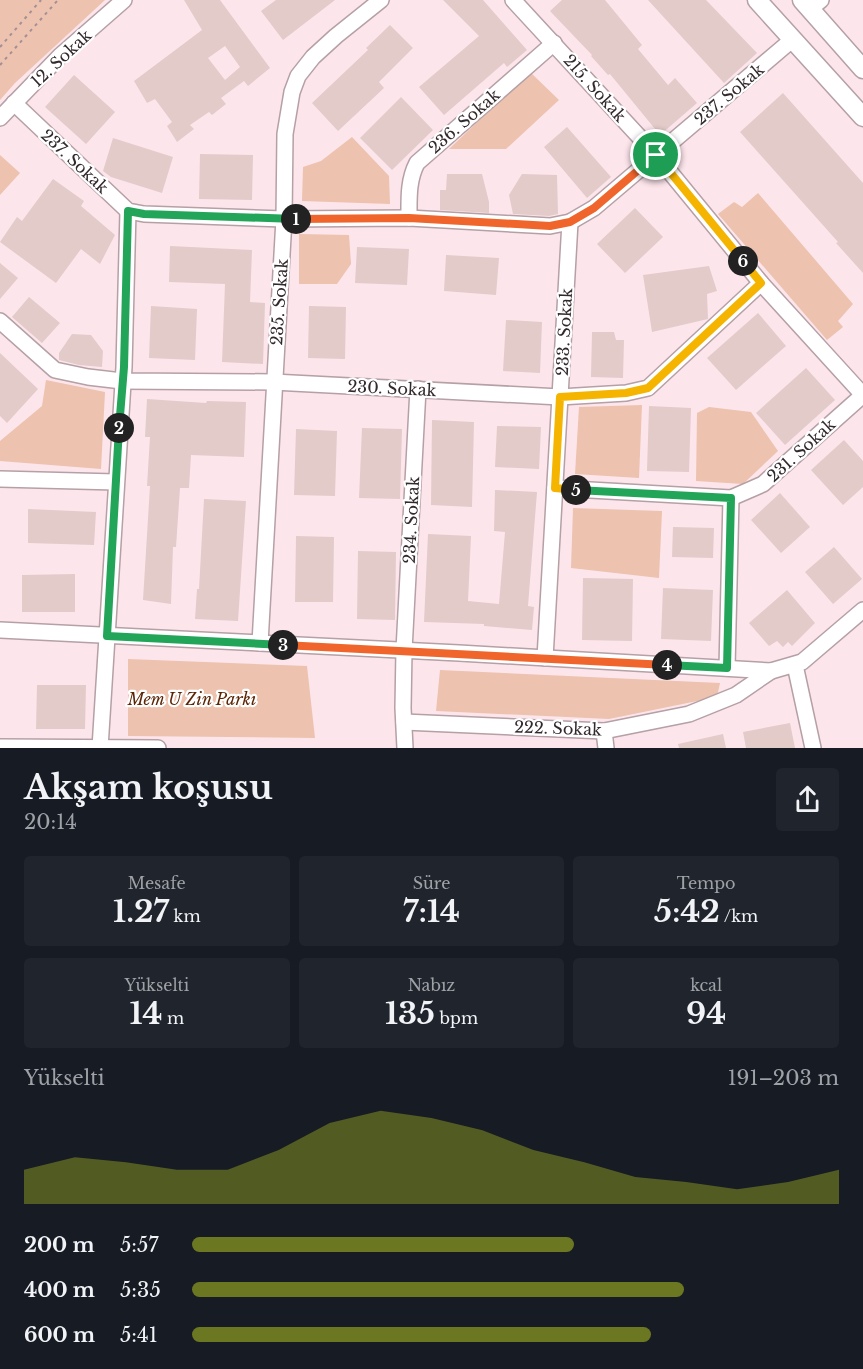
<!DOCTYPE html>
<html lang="tr">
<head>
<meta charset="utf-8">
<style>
  body { margin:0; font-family:"Libre Baskerville",serif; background:#20242c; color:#f1f3f6; height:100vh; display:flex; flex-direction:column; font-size:22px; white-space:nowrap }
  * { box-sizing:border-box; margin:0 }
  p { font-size:20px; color:#9ea1a6 }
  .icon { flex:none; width:33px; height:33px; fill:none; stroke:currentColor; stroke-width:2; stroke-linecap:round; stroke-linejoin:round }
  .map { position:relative; height:748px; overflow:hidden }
  .drawer { display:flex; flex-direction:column; background:#171b24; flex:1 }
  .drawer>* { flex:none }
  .pin { position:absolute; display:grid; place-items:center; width:51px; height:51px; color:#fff; margin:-26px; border:3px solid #fff; border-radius:50%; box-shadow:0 2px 6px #0007 }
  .km { position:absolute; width:30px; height:30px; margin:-15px; border-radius:50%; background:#222; color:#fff; font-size:16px; line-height:30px; text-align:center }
  .round { display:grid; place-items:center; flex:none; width:63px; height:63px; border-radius:6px; background:#20242c }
  .head { display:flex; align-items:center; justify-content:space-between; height:102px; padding:0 24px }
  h1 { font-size:33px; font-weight:800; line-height:45px }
  .figures { display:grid; grid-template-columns:repeat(3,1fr); gap:9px; height:102px; padding:6px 24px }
  .figures div { display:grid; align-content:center; border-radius:6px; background:#20242c; text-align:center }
  .figures b { font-size:30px; font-weight:800 }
  .figures small { font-size:16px; font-weight:400 }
  .figures p { font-size:16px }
  .chart { height:168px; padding:12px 24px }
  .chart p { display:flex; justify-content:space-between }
  .chart svg { width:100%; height:108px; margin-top:6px; fill:#6c7722; opacity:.7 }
  ul { padding:0 24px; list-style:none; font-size:20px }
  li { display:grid; grid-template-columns:96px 72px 1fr; align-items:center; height:45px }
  li i { height:15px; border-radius:8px; background:#6c7722 }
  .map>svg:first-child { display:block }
  .green { fill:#edc2ae }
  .building { fill:#e3cbc9; fill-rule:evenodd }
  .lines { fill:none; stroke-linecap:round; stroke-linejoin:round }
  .minor-casing { stroke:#b5a0a6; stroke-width:18 }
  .major-casing { stroke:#b5a0a6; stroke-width:21 }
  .path { stroke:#a29096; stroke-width:2; stroke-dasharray:3 4.5; stroke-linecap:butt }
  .minor { stroke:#fff; stroke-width:15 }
  .major { stroke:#fff; stroke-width:18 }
  .split-1-casing { stroke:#fff; stroke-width:12 }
  .split-2-casing { stroke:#fff; stroke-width:12 }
  .split-3-casing { stroke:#fff; stroke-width:12 }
  .split-4-casing { stroke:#fff; stroke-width:12 }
  .split-5-casing { stroke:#fff; stroke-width:12 }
  .split-6-casing { stroke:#fff; stroke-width:12 }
  .split-7-casing { stroke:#fff; stroke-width:12 }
  .split-1 { stroke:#f0652b; stroke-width:8 }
  .split-2 { stroke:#22a559; stroke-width:8 }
  .split-3 { stroke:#22a559; stroke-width:8 }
  .split-4 { stroke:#f0652b; stroke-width:8 }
  .split-5 { stroke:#22a559; stroke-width:8 }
  .split-6 { stroke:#f5b400; stroke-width:8 }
  .split-7 { stroke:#f5b400; stroke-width:8 }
  .labels { text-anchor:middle; stroke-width:4.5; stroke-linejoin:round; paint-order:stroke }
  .street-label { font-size:16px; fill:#32292c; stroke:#fff }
  .park-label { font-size:16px; font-style:italic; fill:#5c2405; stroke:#fff }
</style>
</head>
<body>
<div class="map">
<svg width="863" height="748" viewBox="0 0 863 748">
  <rect width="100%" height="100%" fill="#fde5ec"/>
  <g class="green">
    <path d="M0 0H105L15 83 0 100Z"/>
    <path d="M530 72 559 100 506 149H449Z"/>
    <path d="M352 137 389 176 390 204 302 201 303 167 321 161Z"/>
    <path d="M0 155 20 173 0 195Z"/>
    <path d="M758 193 853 304 838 321 843 327 827 340 718 214 734 202 742 207Z"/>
    <path d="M299 234 349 235 351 264 337 284H299Z"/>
    <path d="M46 380 105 392 101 469 0 461V441L42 406Z"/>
    <path d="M642 405 639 478 575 474 579 407Z"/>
    <path d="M709 407 751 412 778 451 743 484 696 481 697 413Z"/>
    <path d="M573 508 662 511 659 578 571 568Z"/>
    <path d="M128 659 307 666 315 738 128 736Z"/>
    <path d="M440 670 720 683 717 697 609 719 436 711Z"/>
  </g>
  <g class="building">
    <path d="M184 0H220L270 68 248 86 244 81 221 98 226 104 212 115 209 112 190 125 194 129 177 142 167 126 172 122 155 99 147 103 134 81 202 30ZM225 46 240 67 225 80 208 58Z"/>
    <path d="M276 0H335L283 40 261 11Z"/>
    <path d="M443 0H483L527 50 507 67 504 63 444 115 419 87 479 36Z"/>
    <path d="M562 0H605L642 45 638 49 668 85 675 78 697 103 660 135 610 74 608 75 591 56 592 55 550 11Z"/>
    <path d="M648 0H706L757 53 724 83Z"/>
    <path d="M390 25 413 48 379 82 384 88 338 131 312 103 368 50 366 48Z"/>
    <path d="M74 75 115 112 86 144 45 107Z"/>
    <path d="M783 93 863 183V273L836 243 838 242 740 132Z"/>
    <path d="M401 97 433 130 392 170 360 138Z"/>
    <path d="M567 127 611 177 587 198 544 147Z"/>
    <path d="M113 138 173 157 162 193 111 177 103 171Z"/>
    <path d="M200 154 253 155 252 200 199 199Z"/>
    <path d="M447 174H482L489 202V213L440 210V190H446Z"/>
    <path d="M522 174 557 175 558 214 549 216 513 214 509 195Z"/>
    <path d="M53 179 84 201 81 206 115 235 100 264 81 249 56 283 0 242 17 217 22 221Z"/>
    <path d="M635 208 663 237 625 273 597 244Z"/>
    <path d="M170 246 252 250 250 302 265 303 263 364 222 362 225 284 169 282Z"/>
    <path d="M357 247 409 249 407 285 355 283Z"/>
    <path d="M446 255 499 258 496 295 444 291Z"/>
    <path d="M0 263 18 278 0 299Z"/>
    <path d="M709 266 717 291 707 294 708 319 652 332 643 275Z"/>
    <path d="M29 297 60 323 42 343 12 317Z"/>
    <path d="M151 306 197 309 195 360 149 358Z"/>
    <path d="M309 306 346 307 345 359 308 358Z"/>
    <path d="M758 313 786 346 736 390 707 358Z"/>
    <path d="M506 320 542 322 540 373 503 371Z"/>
    <path d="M592 332H614L616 340H624L623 378 591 377Z"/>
    <path d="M72 334 91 335 103 351 102 367 79 365 59 360V353Z"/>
    <path d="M0 353 38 389 7 423 0 416Z"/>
    <path d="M806 368 835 400 785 445 756 413Z"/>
    <path d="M147 399 206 403 207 401 246 402 244 457 191 455 189 488H180L176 547H173L171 604 143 600 150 486H147L150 437H145Z"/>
    <path d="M649 406 691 408 689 472 647 471Z"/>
    <path d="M432 420 474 422 472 507 431 505Z"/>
    <path d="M497 426 541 427 539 469 495 467Z"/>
    <path d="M362 428 402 429 400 499 359 498Z"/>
    <path d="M296 429 337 431 335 496 294 495Z"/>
    <path d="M844 440 863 461V487L843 505 811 470Z"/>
    <path d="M495 490 537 492 528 606 534 607 532 630 484 626V624L424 622 428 534 471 536 468 601 499 604 505 532 494 531Z"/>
    <path d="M780 493 810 527 781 553 751 520Z"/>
    <path d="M204 499 246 501 238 621 195 619 197 589H199Z"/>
    <path d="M28 509 96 512 94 545 28 543Z"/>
    <path d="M673 527 714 528 713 558 672 557Z"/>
    <path d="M296 536 334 537 333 602H295Z"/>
    <path d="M834 547 862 579 833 604 805 572Z"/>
    <path d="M358 551 396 552 395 620 357 619Z"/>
    <path d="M75 574V612H22V575Z"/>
    <path d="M583 578 633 579 632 641 582 640Z"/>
    <path d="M663 588 713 590 711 641 661 639Z"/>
    <path d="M787 590 815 623 792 646 788 642 783 647 777 641 769 646 749 623Z"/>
    <path d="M37 685H86L85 729H36Z"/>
    <path d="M790 723 795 748H746L743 732Z"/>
    <path d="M723 734 726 748H679L678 744Z"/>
  </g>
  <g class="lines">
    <g class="minor-casing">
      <g id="minor">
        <path d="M513 0 656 155 761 283 863 395"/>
        <path d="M810 9 821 0"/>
        <path d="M14 103 128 211 144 214 284 219 409 218 550 226 570 222 594 208 793 39"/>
        <path d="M0 118 60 56 124 0"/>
        <path d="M409 218C409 199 408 180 417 163L554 43"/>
        <path d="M0 321 55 370 88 377 122 381 273 382 560 397 626 393 648 388 761 283"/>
        <path d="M0 479 116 482"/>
        <path d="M555 488 731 498 763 484 863 395"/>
        <path d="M0 630 459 653 771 671 802 662 863 610"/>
        <path d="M260 643 284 219 285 134 292 92 298 76 313 57 336 36 381 0"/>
        <path d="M545 658 570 222"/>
        <path d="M795 665 813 748"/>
        <path d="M727 668 731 498"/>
        <path d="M404 722 604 731 689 714 736 695 771 671"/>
        <path d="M604 731 606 748"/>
        <path d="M0 747 158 748"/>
        <path d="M100 748 124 367 128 211"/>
        <path d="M405 748 403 708 404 650 418 389"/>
      </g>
    </g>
    <g class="major-casing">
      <g id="major">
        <path d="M757 0 863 117"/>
        <path d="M802 0 863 69"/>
      </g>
    </g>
    <g class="path">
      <path d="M0 47 41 0"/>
      <path d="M0 65 58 0"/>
    </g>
    <use href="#minor" class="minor"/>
    <use href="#major" class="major"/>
  </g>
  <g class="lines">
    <g class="split-1-casing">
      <path id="split-1" d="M296 219 409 218 550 226 570 222 594 208 656 155"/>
    </g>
    <g class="split-2-casing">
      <path id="split-2" d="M119 428 124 367 128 211 144 214 296 219"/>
    </g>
    <g class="split-3-casing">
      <path id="split-3" d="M119 428 107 636 283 645"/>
    </g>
    <g class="split-4-casing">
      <path id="split-4" d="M283 645 667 665"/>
    </g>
    <g class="split-5-casing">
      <path id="split-5" d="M576 490 731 498 727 668 667 665"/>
    </g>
    <g class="split-6-casing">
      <path id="split-6" d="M576 490 555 488 560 397 626 393 648 388 761 283 743 261"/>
    </g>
    <g class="split-7-casing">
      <path id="split-7" d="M656 155 743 261"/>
    </g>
    <use href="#split-1" class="split-1"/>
    <use href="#split-2" class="split-2"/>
    <use href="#split-3" class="split-3"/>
    <use href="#split-4" class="split-4"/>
    <use href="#split-5" class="split-5"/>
    <use href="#split-6" class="split-6"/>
    <use href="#split-7" class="split-7"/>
  </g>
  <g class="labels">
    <g class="street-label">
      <text transform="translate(61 58) rotate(-43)" y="6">12. Sokak</text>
      <text transform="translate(595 88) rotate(48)" y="6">215. Sokak</text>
      <text transform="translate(729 94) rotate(-40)" y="6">237. Sokak</text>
      <text transform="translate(464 121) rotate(-41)" y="6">236. Sokak</text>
      <text transform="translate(75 161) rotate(43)" y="6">237. Sokak</text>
      <text transform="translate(279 302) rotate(-86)" y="6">235. Sokak</text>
      <text transform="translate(564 332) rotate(-87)" y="6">233. Sokak</text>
      <text transform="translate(392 388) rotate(3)" y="6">230. Sokak</text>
      <text transform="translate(801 450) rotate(-42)" y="6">231. Sokak</text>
      <text transform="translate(411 520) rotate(-87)" y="6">234. Sokak</text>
      <text transform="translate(558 728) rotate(2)" y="6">222. Sokak</text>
    </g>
    <g class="park-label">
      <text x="192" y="705">Mem U Zin Parkı</text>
    </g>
  </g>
</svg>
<div class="pin" style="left:656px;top:155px;background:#1e9e55"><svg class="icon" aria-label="arrive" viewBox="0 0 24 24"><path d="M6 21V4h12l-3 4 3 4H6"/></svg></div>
<b class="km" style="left:296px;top:219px">1</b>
<b class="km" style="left:119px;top:428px">2</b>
<b class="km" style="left:283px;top:645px">3</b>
<b class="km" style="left:667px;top:665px">4</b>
<b class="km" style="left:576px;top:490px">5</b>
<b class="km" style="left:743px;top:261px">6</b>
</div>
<section class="drawer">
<div class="head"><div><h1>Akşam koşusu</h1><p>20:14</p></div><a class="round"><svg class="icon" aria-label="share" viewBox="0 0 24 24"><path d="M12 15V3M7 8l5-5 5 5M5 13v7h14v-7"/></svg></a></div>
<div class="figures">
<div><p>Mesafe</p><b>1.27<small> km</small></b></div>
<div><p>Süre</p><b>7:14</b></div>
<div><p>Tempo</p><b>5:42<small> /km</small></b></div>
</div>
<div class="figures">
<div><p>Yükselti</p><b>14<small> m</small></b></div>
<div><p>Nabız</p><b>135<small> bpm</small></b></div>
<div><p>kcal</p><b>94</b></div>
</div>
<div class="chart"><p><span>Yükselti</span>191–203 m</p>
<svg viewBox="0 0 160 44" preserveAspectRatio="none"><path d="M0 44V30L10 25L20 27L30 30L40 30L50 22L60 11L70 6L80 9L90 14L100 22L110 27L120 33L130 35L140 38L150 35L160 30V44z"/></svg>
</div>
<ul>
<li><b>200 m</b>5:57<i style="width:59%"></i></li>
<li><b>400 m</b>5:35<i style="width:76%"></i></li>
<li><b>600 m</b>5:41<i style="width:71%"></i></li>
</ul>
</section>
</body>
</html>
